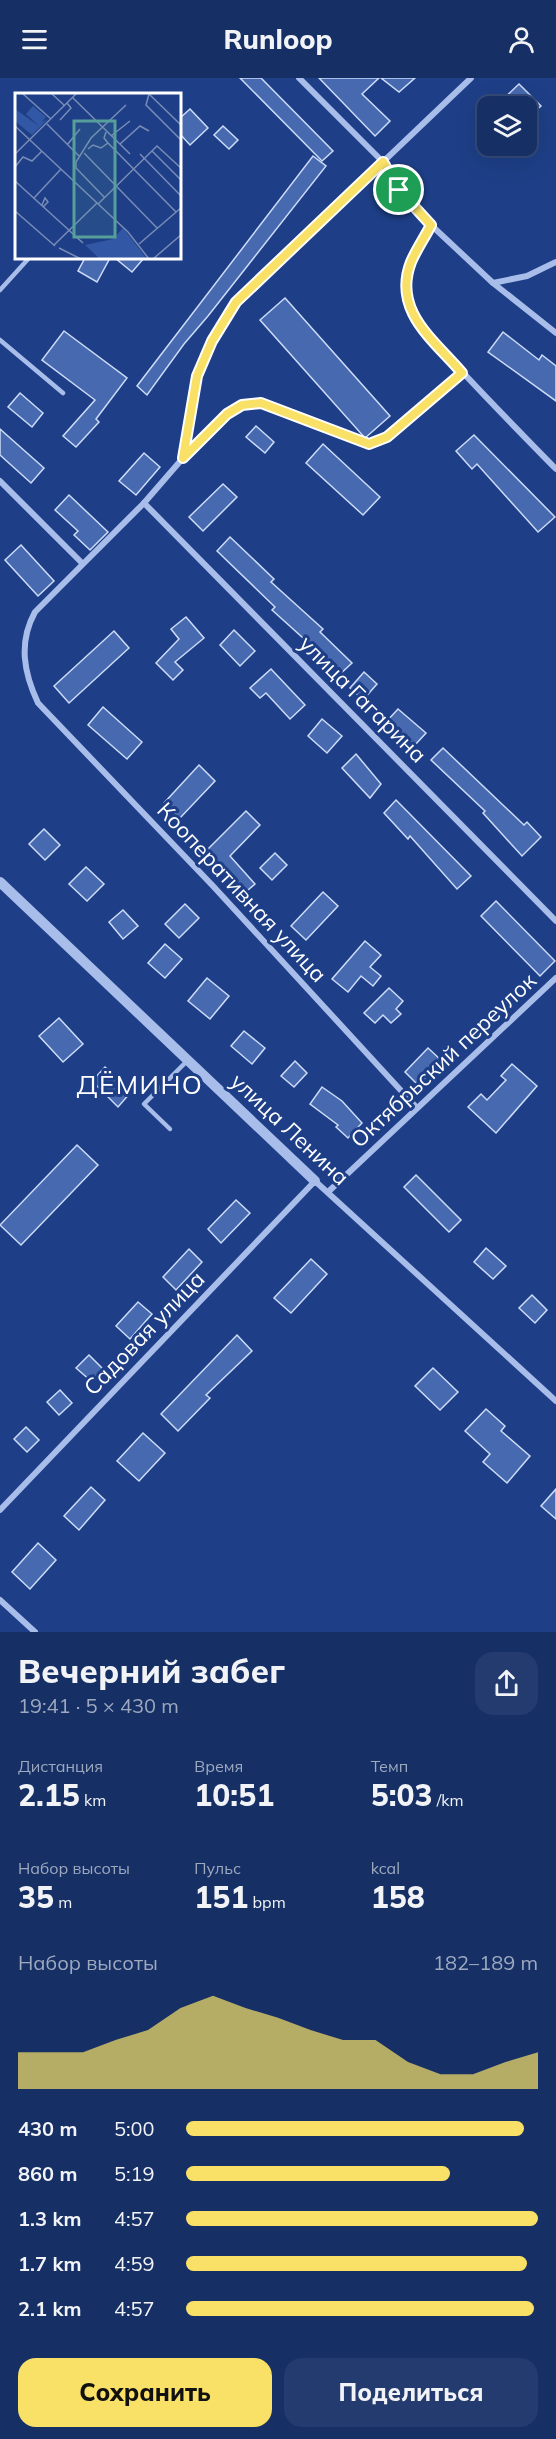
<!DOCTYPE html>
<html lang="ru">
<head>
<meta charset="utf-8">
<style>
  body { margin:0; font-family:Mulish,sans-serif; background:#233b6e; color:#f1f3f6; height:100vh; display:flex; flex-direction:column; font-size:22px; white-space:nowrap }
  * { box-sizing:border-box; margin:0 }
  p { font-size:20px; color:#9ea9bf }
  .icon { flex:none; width:33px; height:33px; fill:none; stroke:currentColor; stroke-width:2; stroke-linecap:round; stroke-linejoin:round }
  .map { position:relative; height:1554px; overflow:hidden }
  .panel { display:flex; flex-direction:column; background:#162f65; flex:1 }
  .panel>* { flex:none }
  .buttons { position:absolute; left:477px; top:18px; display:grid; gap:12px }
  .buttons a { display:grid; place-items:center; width:60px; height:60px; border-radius:12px; background:#162f65; box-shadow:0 6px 24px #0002,0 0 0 2px #354a79; font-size:30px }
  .pin { position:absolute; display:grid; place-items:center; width:51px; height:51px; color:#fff; margin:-26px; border:3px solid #fff; border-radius:50%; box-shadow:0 2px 6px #0007 }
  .round { display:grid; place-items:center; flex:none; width:63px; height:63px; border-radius:18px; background:#233b6e }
  .overview { display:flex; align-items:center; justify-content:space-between; height:102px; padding:0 18px }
  h1 { font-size:33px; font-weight:800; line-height:45px }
  .stats { display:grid; grid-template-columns:repeat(3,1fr); gap:9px; height:102px; padding:6px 18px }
  .stats div { display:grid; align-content:center }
  .stats b { font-size:30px; font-weight:800 }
  .stats small { font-size:16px; font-weight:400 }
  .stats p { font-size:16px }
  .chart { height:168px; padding:12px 18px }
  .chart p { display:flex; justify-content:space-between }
  .chart svg { width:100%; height:108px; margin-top:6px; fill:#f9e167; opacity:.7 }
  .button { display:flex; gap:12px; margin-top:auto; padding:12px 18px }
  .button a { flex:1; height:69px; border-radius:18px; background:#f9e167; color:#111; font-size:24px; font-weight:800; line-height:69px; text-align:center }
  .button a+a { background:#233b6e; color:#f1f3f6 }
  ul { padding:0 18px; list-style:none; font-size:20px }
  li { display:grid; grid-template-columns:96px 72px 1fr; align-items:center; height:45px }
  li i { height:15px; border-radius:8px; background:#f9e167 }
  header { display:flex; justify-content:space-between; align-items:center; height:78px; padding:0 18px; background:#162f65; font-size:27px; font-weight:800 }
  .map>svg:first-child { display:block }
  .building { fill:#4769af; stroke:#ccdbf8; stroke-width:1.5 }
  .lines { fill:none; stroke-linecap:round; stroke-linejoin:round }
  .service { stroke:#a8bdea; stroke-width:4.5 }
  .minor { stroke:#a8bdea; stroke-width:6 }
  .tertiary { stroke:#a8bdea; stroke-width:10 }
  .route-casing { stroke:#fff; stroke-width:12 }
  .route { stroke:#f9e167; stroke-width:8 }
  .labels { text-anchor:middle; stroke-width:6; stroke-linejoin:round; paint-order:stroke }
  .street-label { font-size:22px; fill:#fff; stroke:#1e3f87 }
  .quarter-label { font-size:26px; letter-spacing:1.5px; fill:#fff; stroke:#1e3f87 }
  .inset-road { fill:none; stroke:#788cb7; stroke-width:1.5 }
  .view { fill:#579f9a; fill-opacity:0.15; stroke:#579f9a; stroke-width:3 }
  .inset-edge { fill:none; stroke:#fff; stroke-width:3 }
</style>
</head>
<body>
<header><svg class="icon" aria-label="menu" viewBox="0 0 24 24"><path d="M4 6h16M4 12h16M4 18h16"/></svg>Runloop<svg class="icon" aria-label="person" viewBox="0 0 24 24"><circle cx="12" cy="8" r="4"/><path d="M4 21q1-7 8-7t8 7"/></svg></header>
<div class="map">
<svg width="556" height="1554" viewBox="0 0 556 1554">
  <rect width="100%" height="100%" fill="#1e3f87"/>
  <g class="building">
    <path d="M240 0H261L333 73 322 83Z"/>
    <path d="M319 0H379L362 16 390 43 375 58Z"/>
    <path d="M381 0H415L399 14Z"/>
    <path d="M519 6 541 28 526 41V28H496Z"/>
    <path d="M190 31 208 50 190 67 180 56V40Z"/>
    <path d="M223 48 238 62 229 71 214 57Z"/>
    <path d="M313 78 326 88 208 238 184 266 147 317 137 308Z"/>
    <path d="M85 180H110L97 204 78 193Z"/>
    <path d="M115 180H144L132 194Z"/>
    <path d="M285 220 390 338 365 360 260 242Z"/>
    <path d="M64 253 127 300 96 341 99 344 76 369 63 358 95 322 42 282Z"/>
    <path d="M503 254 539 282 542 277 556 288V323L488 274Z"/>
    <path d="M20 315 43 335 32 349 8 329Z"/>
    <path d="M256 348 274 364 265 375 246 359Z"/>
    <path d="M0 351 44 390 31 405 0 377Z"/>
    <path d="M474 357 555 439 538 454 477 386 472 391 456 373Z"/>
    <path d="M323 366 380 419 363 437 306 385Z"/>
    <path d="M144 375 160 389 136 417 119 403Z"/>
    <path d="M223 406 237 419 203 453 189 439Z"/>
    <path d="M69 417 108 454 90 472 74 457 78 453 55 432Z"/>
    <path d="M230 459 274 501 271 504 323 551 320 554 352 585 338 598 320 580 323 578 272 532 275 529 217 473Z"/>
    <path d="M21 467 54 503 38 518 5 482Z"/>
    <path d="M186 539 204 560 175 584 183 592 173 602 156 585 179 561 171 551Z"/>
    <path d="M234 552 255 573 240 588 220 567Z"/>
    <path d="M114 553 129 570 69 625 54 608Z"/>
    <path d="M271 591 305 627 290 641 266 615 260 620 250 610Z"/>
    <path d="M364 594 377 606 363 622 350 610Z"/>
    <path d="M103 629 142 664 127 681 88 647Z"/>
    <path d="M398 631 426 655 415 667 387 643Z"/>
    <path d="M322 641 342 658 327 675 308 658Z"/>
    <path d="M443 670 524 747 527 744 541 759 522 778 483 735 485 733 431 682Z"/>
    <path d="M356 676 381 706 370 720 342 690Z"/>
    <path d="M199 687 215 703 180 740 164 725Z"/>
    <path d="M396 722 471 798 457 811 410 758 408 761 384 735Z"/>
    <path d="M246 733 260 747 230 778 255 806 242 817 231 804 233 802 205 774Z"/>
    <path d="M44 751 60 767 45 782 29 766Z"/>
    <path d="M275 775 287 787 272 802 260 790Z"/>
    <path d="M86 789 104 806 87 823 69 806Z"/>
    <path d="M323 814 338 828 306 862 291 848Z"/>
    <path d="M496 823 555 883 540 898 481 838Z"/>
    <path d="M185 826 199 840 179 860 165 846Z"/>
    <path d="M123 832 138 848 123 861 109 844Z"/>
    <path d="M365 863 381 877 370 889 381 898 373 908 361 898 348 914 332 901Z"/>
    <path d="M165 866 182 881 165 900 148 885Z"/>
    <path d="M207 900 229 918 210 941 188 923Z"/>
    <path d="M389 910 403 923 396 931 401 936 391 945 383 937 375 945 364 935Z"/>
    <path d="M59 940 83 966 63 984 39 958Z"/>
    <path d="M244 953 265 970 252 986 231 968Z"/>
    <path d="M428 970 442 983 418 1007 405 994Z"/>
    <path d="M295 983 307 995 294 1009 281 998Z"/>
    <path d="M512 986 537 1008 496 1055 468 1029 481 1016 487 1022 506 1002 501 998Z"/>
    <path d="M105 989 131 1014 118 1029 92 1003Z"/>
    <path d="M322 1009 342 1023 362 1045 348 1060 336 1049 338 1047 310 1026Z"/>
    <path d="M77 1067 98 1087 21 1167 0 1147Z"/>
    <path d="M416 1097 461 1142 449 1154 404 1109Z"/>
    <path d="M236 1122 250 1135 221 1165 208 1151Z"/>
    <path d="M486 1170 506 1188 493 1201 474 1184Z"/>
    <path d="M189 1171 202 1184 176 1212 163 1199Z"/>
    <path d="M311 1181 327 1196 291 1235 274 1220Z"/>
    <path d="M532 1217 547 1232 535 1245 519 1230Z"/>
    <path d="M138 1224 152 1236 130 1261 116 1248Z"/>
    <path d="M237 1257 252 1273 206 1317 210 1320 178 1353 161 1336Z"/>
    <path d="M89 1277 103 1291 91 1303 76 1290Z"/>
    <path d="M433 1290 458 1314 440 1332 415 1308Z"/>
    <path d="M60 1312 72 1325 59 1337 47 1324Z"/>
    <path d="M486 1331 505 1348 501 1353 530 1378 507 1405 483 1384 490 1376 465 1353Z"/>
    <path d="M26 1349 39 1362 27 1374 14 1361Z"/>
    <path d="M143 1355 165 1375 139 1403 117 1383Z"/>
    <path d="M91 1409 105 1422 79 1452 64 1438Z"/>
    <path d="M556 1411V1441L541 1428Z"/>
    <path d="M38 1465 56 1482 30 1511 12 1494Z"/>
  </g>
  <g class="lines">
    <g class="service">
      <path d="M0 212 29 180"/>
      <path d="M0 262 63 315"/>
      <path d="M183 380 227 336 242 327 261 325 369 366 387 359 462 295"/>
      <path d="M170 1051 144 1026 188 982"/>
    </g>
    <g class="minor">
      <path d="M299 0 383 84 399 112 431 147 493 205 556 255"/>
      <path d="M431 147C419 170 399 197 406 224 410 240 426 253 436 265 474 308 515 349 556 391"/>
      <path d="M493 205 527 198 556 184"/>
      <path d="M0 403 82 485"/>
      <path d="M144 425 556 843"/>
      <path d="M417 1030 213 808 38 625C24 595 18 565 35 534L144 425 183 380 197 298 212 263 236 224 471 0"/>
      <path d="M328 1114 556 900"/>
      <path d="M0 1432 315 1103 556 1323"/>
      <path d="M0 1522 35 1554"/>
    </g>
    <path class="tertiary" d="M0 804 315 1103"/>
  </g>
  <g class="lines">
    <g class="route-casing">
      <path id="route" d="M383 84 399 112 431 147C425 159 416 172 411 184 392 233 434 262 462 295L387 359 369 366 261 325 242 327 227 336 183 380 197 298 212 263 236 224Z"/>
    </g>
    <use href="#route" class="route"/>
  </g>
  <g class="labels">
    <g class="street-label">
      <text transform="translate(363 621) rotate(45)" y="8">улица Гагарина</text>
      <text transform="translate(242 814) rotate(47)" y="8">Кооперативная улица</text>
      <text transform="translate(443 982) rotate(-43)" y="8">Октябрьский переулок</text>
      <text transform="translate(290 1051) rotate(43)" y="8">улица Ленина</text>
      <text transform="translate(144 1255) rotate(-46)" y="8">Садовая улица</text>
    </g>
    <g class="quarter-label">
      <text x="140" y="1016">ДЁМИНО</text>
    </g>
  </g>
  <g transform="translate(15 15)">
    <rect width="166" height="166" fill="#1e3f87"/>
    <path d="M18 13 31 24 27 29 33 26 17 42 0 28V16L24 33 11 21ZM108 135 132 166H85L70 152 98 146Z" fill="#3257a4"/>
    <path class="inset-road" d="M7 0 36 26M36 0 50 13M134 1 131 12 167 48M134 1 167 33M58 5 115 61M45 27 56 15 52 10M32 31 65 64M0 33 113 139 134 166M91 39 89 45 93 50 161 119M96 43 115 28M105 51 125 33 134 38M52 52 65 36M73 56 78 52 86 55 93 50M137 58 167 88M69 60 142 135M0 61 62 0M125 61 167 104M0 74 8 64 17 68 27 58M0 88 68 150M19 105 46 76M90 105 61 75V69L76 45 111 12M83 111 142 53 167 76M27 112 30 105 33 109 28 114M0 118 40 153M124 151 167 114M39 152 82 110M44 155 66 166M138 166 167 141"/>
    <path class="view" d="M59 28H100V144H59Z"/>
    <rect width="166" height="166" class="inset-edge"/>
  </g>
</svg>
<div class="buttons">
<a><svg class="icon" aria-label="layers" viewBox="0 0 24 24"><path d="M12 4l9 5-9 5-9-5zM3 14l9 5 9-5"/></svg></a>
</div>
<div class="pin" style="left:399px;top:112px;background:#1e9e55"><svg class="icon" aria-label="arrive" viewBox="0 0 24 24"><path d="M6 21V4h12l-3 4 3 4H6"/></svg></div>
</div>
<section class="panel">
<div class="overview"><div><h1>Вечерний забег</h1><p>19:41 · 5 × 430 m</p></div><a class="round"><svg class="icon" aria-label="share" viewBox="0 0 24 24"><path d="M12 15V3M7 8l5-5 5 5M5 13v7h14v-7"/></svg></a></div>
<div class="stats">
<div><p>Дистанция</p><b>2.15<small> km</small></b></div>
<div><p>Время</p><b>10:51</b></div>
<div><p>Темп</p><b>5:03<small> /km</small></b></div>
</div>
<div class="stats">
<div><p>Набор высоты</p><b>35<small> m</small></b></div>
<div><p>Пульс</p><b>151<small> bpm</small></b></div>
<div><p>kcal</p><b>158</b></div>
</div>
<div class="chart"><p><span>Набор высоты</span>182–189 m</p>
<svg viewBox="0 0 160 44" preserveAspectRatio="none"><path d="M0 44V29L10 29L20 29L30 24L40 20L50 11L60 6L70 11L80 15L90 20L100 24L110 24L120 33L130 38L140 38L150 33L160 29V44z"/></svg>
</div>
<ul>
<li><b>430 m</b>5:00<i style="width:96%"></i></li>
<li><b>860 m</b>5:19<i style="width:75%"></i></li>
<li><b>1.3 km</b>4:57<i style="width:100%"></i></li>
<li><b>1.7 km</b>4:59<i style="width:97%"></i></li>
<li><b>2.1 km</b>4:57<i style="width:99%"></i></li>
</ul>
<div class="button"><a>Сохранить</a><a>Поделиться</a></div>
</section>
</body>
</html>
